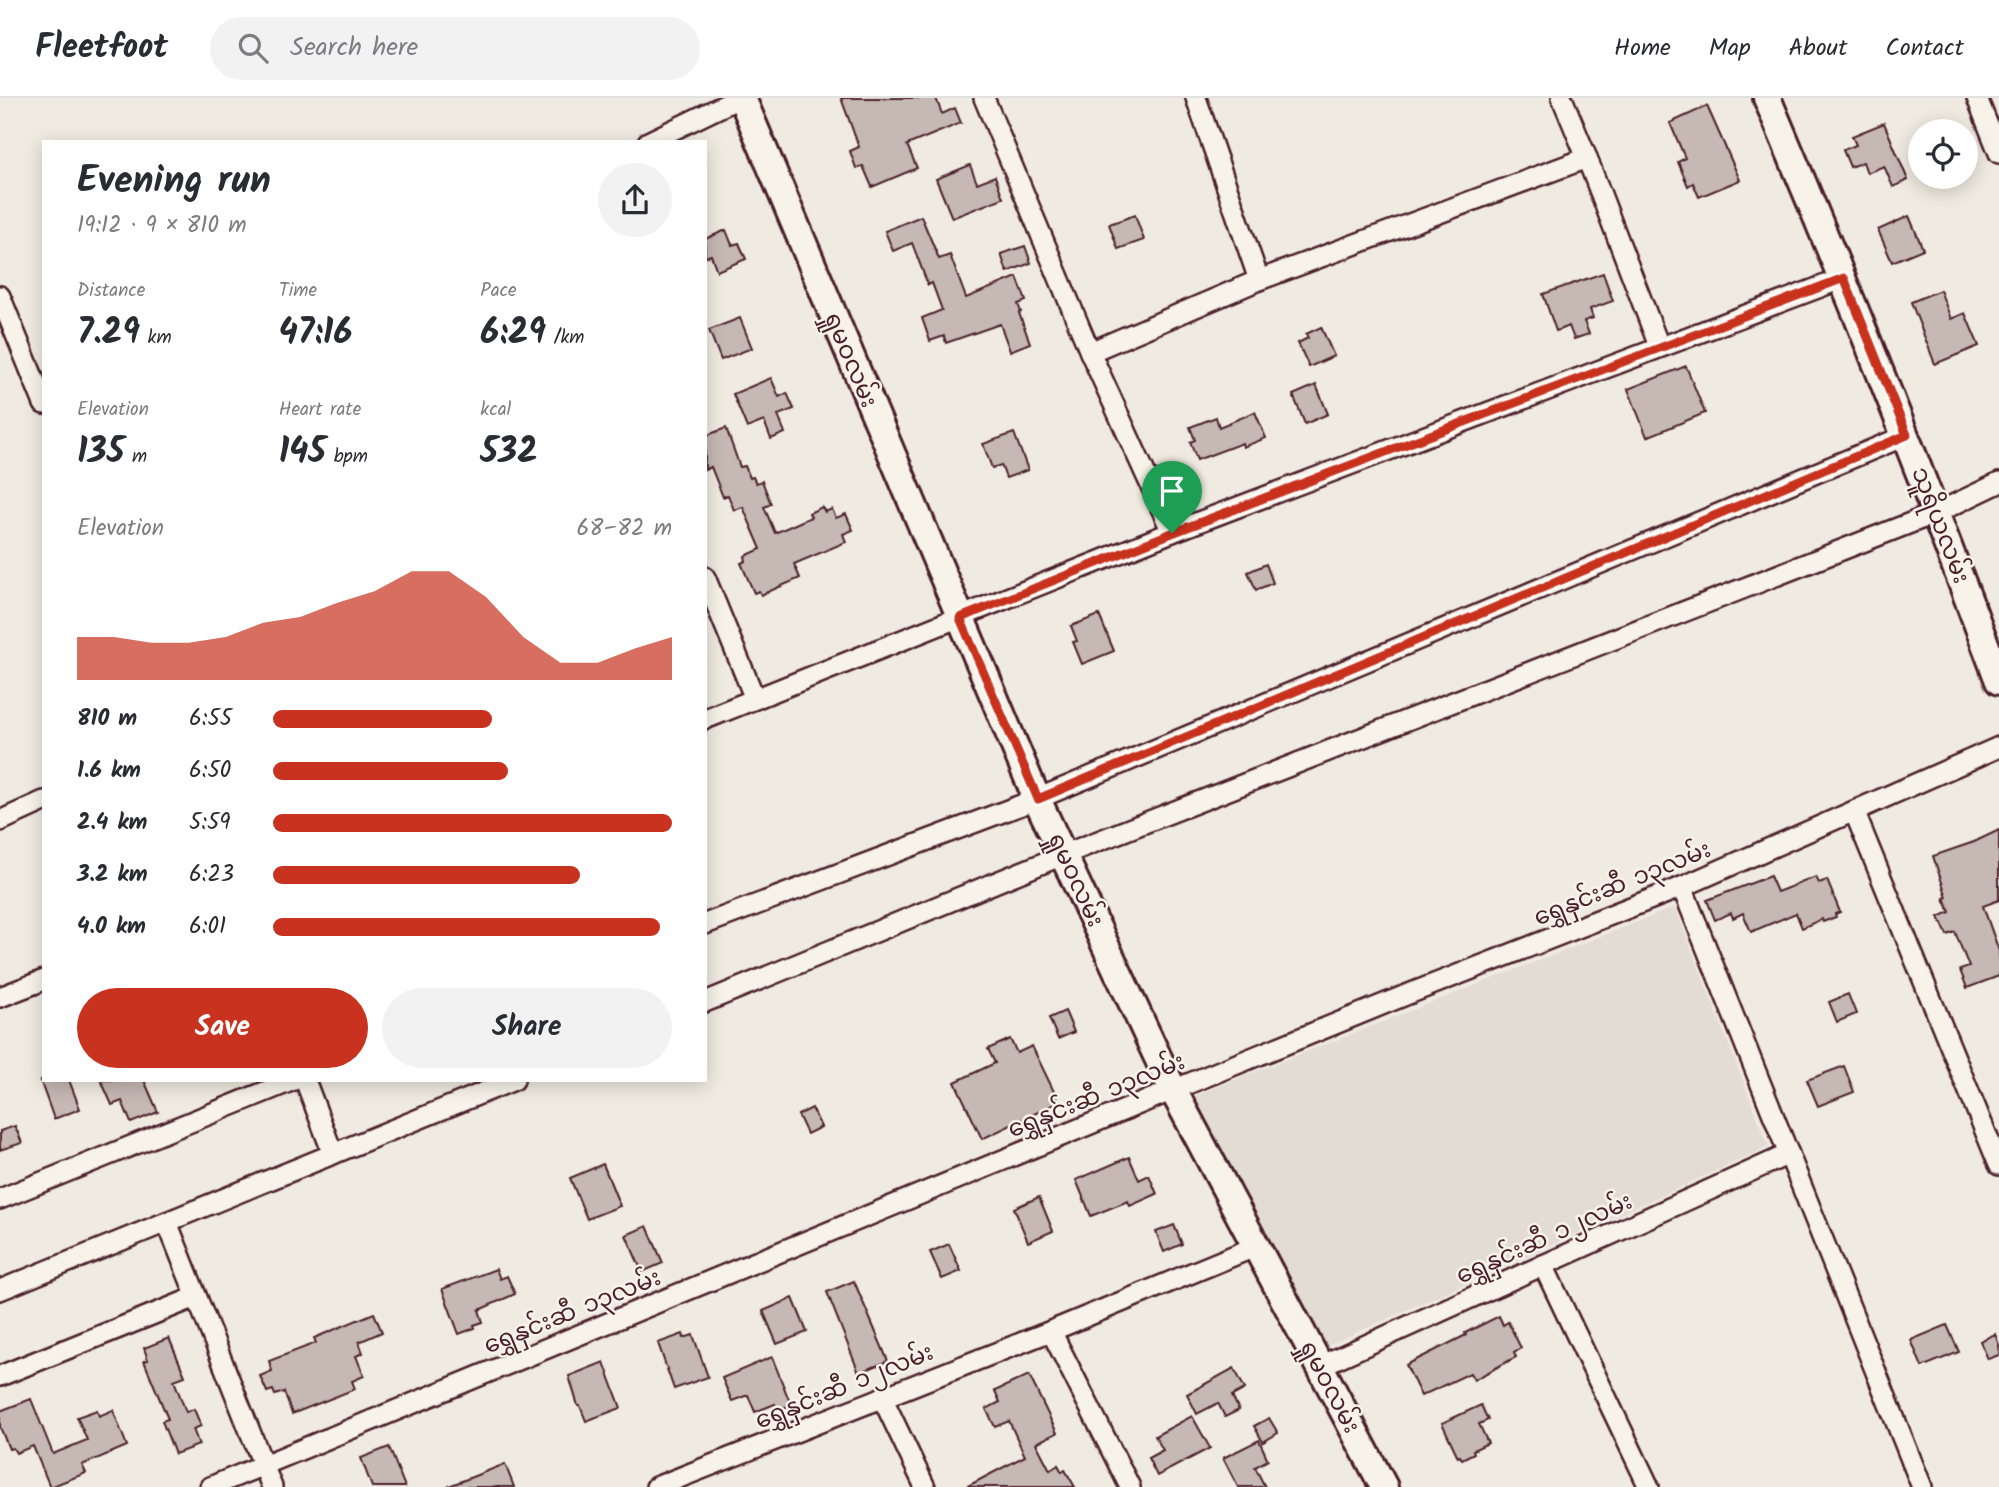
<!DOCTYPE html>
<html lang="en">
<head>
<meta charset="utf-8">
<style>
  body { margin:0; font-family:Kalam,"Noto Sans Myanmar",sans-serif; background:#f2f2f3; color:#2b2b33; height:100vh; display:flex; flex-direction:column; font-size:26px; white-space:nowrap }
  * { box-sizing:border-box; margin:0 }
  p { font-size:23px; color:#7c7c81 }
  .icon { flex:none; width:38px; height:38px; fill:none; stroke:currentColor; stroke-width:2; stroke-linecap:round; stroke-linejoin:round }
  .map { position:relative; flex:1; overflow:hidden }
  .panel { position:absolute; left:42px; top:42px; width:665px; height:942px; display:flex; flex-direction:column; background:#fff; border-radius:0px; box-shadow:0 4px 18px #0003 }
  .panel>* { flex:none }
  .buttons { position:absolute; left:1908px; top:21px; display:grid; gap:14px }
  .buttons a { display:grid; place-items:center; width:70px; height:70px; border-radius:50%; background:#fff; box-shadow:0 4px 18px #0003; font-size:35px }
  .pin { position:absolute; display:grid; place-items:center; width:60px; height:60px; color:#fff; margin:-72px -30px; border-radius:50% 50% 50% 0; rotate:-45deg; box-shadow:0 0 7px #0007 }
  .pin .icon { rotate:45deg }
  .round { display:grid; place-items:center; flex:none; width:74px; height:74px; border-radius:37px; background:#f2f2f3 }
  .summary { display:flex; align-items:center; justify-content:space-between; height:119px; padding:0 35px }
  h1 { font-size:38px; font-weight:700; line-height:52px }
  .figures { display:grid; grid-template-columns:repeat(3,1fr); gap:10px; height:119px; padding:7px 35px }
  .figures div { display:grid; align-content:center }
  .figures b { font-size:35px; font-weight:700 }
  .figures small { font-size:19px; font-weight:400 }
  .figures p { font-size:19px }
  .chart { height:196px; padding:14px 35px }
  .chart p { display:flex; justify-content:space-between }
  .chart svg { width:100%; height:126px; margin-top:7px; fill:#c8321e; opacity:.7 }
  .action { display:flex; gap:14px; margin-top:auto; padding:14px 35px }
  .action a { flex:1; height:80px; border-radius:42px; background:#c8321e; color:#fff; font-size:28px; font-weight:700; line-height:80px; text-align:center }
  .action a+a { background:#f2f2f3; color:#2b2b33 }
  ul { padding:0 35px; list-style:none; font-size:23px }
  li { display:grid; grid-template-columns:112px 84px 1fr; align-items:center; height:52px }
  li i { height:18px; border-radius:9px; background:#c8321e }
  header { display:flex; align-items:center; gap:42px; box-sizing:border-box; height:98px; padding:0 35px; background:#fff; border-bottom:2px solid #e1e1e2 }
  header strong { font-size:33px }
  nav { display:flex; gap:38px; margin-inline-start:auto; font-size:24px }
  .search { width:490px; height:63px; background:#f2f2f3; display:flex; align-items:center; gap:18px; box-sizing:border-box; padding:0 24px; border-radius:38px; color:#7c7c81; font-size:26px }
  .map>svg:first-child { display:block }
  .built { fill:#e3dcd2 }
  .building { fill:#c6b8b3; stroke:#4a1f2b; stroke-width:2 }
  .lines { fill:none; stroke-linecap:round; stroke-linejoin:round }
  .street-casing { stroke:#4a1f2b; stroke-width:24 }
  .secondary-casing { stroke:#4a1f2b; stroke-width:32 }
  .street { stroke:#f7f3e8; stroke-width:19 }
  .secondary { stroke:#f7f3e8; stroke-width:26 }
  .route-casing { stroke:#fff; stroke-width:14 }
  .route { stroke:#c8321e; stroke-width:9 }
  .labels { text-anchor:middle; stroke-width:5; stroke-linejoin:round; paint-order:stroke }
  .street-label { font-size:24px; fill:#4a1f2b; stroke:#f7f3e8 }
</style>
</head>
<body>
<header>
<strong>Fleetfoot</strong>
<div class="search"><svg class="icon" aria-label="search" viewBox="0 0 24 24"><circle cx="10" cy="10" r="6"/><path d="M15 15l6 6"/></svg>Search here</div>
<nav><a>Home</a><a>Map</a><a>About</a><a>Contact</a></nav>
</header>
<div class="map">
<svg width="1999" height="1389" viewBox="0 0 1999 1389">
  <rect width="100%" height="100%" fill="#f0ebe0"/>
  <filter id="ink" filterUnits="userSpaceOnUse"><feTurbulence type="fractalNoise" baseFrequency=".0143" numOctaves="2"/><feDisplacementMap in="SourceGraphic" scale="14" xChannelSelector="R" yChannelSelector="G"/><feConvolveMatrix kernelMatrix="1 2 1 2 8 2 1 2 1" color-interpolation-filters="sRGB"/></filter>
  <g filter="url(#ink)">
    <path class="built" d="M1675 809 1769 1049 1327 1248 1191 999Z"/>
    <g class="building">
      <path d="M841 0H936L942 16 955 10 961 25 907 47 917 70 872 89 863 68 856 70 850 53 859 49Z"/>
      <path d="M1707 8 1740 82 1699 99 1693 85 1688 88 1678 64 1685 60 1670 25Z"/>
      <path d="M1884 25 1908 82 1893 89 1884 68 1867 75 1863 64 1850 69 1843 52 1856 47 1852 38Z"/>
      <path d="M970 67 977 85 995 78 1003 100 952 120 936 81Z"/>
      <path d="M1135 117 1144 142 1118 151 1109 126Z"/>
      <path d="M921 118 939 161 950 157 966 200 1017 179 1026 203 1018 206 1021 214 1019 215 1030 245 1010 253 1000 226 946 245 944 238 930 243 922 220 942 212 932 185 928 187 912 145 893 153 885 133Z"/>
      <path d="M1909 118 1923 151 1892 164 1878 132Z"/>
      <path d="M726 132 732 147 739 145 746 161 717 173 711 157 705 159V141Z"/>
      <path d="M1025 148 1031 165 1007 174 1001 156Z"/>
      <path d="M1603 175 1613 203 1590 211 1593 220 1584 223 1589 236 1574 241 1569 228 1556 233 1543 196Z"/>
      <path d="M1940 192 1951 221 1965 215 1979 248 1935 266 1911 204Z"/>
      <path d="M740 220 752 250 721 262 709 232Z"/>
      <path d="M1321 229 1334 258 1309 269 1298 245 1308 240 1306 236Z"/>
      <path d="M1686 268 1705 315 1647 339 1628 291Z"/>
      <path d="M771 280 779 299 787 295 794 311 778 317 785 335 771 341 764 323 747 330 733 296Z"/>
      <path d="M1316 287 1328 316 1305 326 1293 297Z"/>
      <path d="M1255 314 1266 340 1243 349 1242 345 1197 362 1190 344 1195 342 1190 329 1216 319 1219 329Z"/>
      <path d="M726 330 740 369 745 368 750 380 753 379 756 385 762 383 771 406 764 409 775 435 811 419 809 415 822 409 825 414 832 411 836 420 846 416 853 432 843 436 846 444 794 466 800 480 761 497 759 493 754 495 741 465 746 463 745 458 761 451 743 409 734 412 728 397 723 399 711 369 705 372V338Z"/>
      <path d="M1014 335 1028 372 1006 380 1001 367 992 370 983 346Z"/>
      <path d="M1266 466 1273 485 1256 492 1248 474Z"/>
      <path d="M1099 517 1114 553 1082 566 1073 544 1077 543 1071 528Z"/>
      <path d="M1999 732V802L1983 808 1999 853V878L1967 890 1960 872 1969 869 1955 834 1947 837 1939 819 1950 814 1944 800 1947 799 1933 758 1974 744Z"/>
      <path d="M1770 778 1777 794 1816 779 1819 785 1827 782 1840 814 1835 816 1836 819 1823 824 1822 821 1802 830 1796 815 1751 834 1743 815 1733 820 1731 815 1715 822 1707 802Z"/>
      <path d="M1848 896 1856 916 1837 924 1829 904Z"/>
      <path d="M1065 913 1074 934 1058 941 1049 920Z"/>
      <path d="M1010 941 1017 955 1032 948 1059 1004 982 1041 955 984 995 965 988 951Z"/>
      <path d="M1844 968 1854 994 1818 1008 1807 982Z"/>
      <path d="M40 982H69L80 1011 54 1021Z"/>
      <path d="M101 982H144L158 1014 131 1025 122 1003 112 1007Z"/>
      <path d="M812 1010 821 1029 807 1036 798 1017Z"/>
      <path d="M15 1028 22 1045 0 1052V1033Z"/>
      <path d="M1129 1059 1139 1082 1149 1077 1157 1096 1130 1108 1128 1103 1091 1118 1076 1082Z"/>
      <path d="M603 1066 620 1108 587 1121 570 1080Z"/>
      <path d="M1039 1099 1053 1133 1028 1144 1014 1110Z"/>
      <path d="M1174 1127 1182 1146 1164 1154 1156 1134Z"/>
      <path d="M647 1128 663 1165 642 1174 626 1137Z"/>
      <path d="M949 1146 961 1173 942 1181 930 1154Z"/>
      <path d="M496 1171 500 1181 507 1178 515 1196 479 1212 483 1224 474 1227 475 1230 459 1236 442 1191Z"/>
      <path d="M854 1183 888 1263 859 1275 827 1194Z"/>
      <path d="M793 1200 807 1234 777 1246 763 1213Z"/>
      <path d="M374 1215 382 1234 359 1244 363 1255 356 1258 364 1278 352 1283 355 1291 292 1316 284 1294 275 1297 273 1292 267 1294 260 1278 272 1273 269 1263 316 1245 314 1240Z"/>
      <path d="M1499 1218 1503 1227 1508 1224 1521 1250 1514 1254 1516 1259 1474 1282 1470 1275 1421 1298 1406 1267 1466 1237 1465 1235Z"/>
      <path d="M1947 1227 1959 1254 1922 1269 1911 1242Z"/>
      <path d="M683 1236 684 1240 693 1237 708 1279 674 1291 658 1245Z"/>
      <path d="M1995 1236 1999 1247V1257L1988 1261 1980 1243Z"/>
      <path d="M169 1240 185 1278 174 1282 186 1314 194 1311 201 1328 193 1331 199 1347 175 1356 162 1323 168 1321 144 1263 148 1262 144 1250Z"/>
      <path d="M772 1259 791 1307 778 1312 775 1306 755 1314 748 1297 732 1303 722 1280Z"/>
      <path d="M604 1264 621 1310 586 1323 580 1308H578L569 1278Z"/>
      <path d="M1234 1270 1245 1291 1232 1298 1239 1312 1225 1319 1218 1305 1197 1316 1187 1296Z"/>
      <path d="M1029 1277 1057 1335 1036 1345 1050 1372 1058 1367 1062 1374 1065 1372 1075 1389H966L1025 1358 1009 1323 995 1329 986 1311 1000 1304 995 1293Z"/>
      <path d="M31 1301 53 1356 87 1342 77 1319 97 1312 99 1318 113 1312 127 1348 82 1367 86 1375 50 1389 33 1348 16 1355 13 1350 9 1351 0 1329V1313Z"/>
      <path d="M1481 1307 1488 1322 1479 1326 1488 1345 1473 1352 1474 1355 1462 1361 1460 1358 1458 1359 1442 1325Z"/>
      <path d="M1192 1318 1210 1350 1157 1378 1148 1360 1163 1352 1155 1338Z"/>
      <path d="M1269 1320 1278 1335 1263 1344 1254 1328Z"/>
      <path d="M1259 1342 1268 1362 1255 1369 1265 1389H1238L1223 1360Z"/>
      <path d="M389 1349 405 1389H372L361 1360Z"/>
      <path d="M505 1366 514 1389H449V1388Z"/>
    </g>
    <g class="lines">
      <g class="street-casing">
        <g id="street">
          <path d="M984 0 1090 254 1259 182 1587 60 1562 0"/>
          <path d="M1196 0 1259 182"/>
          <path d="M1977 0 1999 55"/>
          <path d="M648 44 739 0"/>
          <path d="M1587 60 1659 248"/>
          <path d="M0 198 44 306"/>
          <path d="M1090 254 1172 434"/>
          <path d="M705 479 755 601"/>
          <path d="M705 621 1172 434 1844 180"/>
          <path d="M1854 713 1999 1067"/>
          <path d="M0 723 44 703"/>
          <path d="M1682 789 1922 1389"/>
          <path d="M705 826 1037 701 1907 337"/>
          <path d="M0 899 44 882"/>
          <path d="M705 904 1065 756 1936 415 1999 385"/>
          <path d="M305 982 333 1056"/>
          <path d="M0 1101 294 982"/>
          <path d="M167 1124 272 1389"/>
          <path d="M1543 1167 1649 1389"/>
          <path d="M0 1192 514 982"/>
          <path d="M1051 1233 1130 1389"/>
          <path d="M1320 1268 1789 1056"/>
          <path d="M0 1278 196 1199"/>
          <path d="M882 1299 925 1389"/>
          <path d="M210 1389 1173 992 1406 897 1682 789 1999 649"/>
          <path d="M656 1389 1051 1233 1257 1148"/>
        </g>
      </g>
      <g class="secondary-casing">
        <g id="secondary">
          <path d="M742 0 1037 701 1173 992 1384 1389"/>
          <path d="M1767 0C1849 193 1926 387 1999 583"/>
        </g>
      </g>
      <use href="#street" class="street"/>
      <use href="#secondary" class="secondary"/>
    </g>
  </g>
  <g class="lines" filter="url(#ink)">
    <g class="route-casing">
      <path id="route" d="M1844 180 1907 337 1038 701 960 520 1172 435Z"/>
    </g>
    <use href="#route" class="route"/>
  </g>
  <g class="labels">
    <g class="street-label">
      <text transform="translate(851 261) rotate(67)" y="8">ရှုမဝလမ်း</text>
      <text transform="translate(1941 427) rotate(69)" y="8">သူရိယလမ်း</text>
      <text transform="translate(1076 781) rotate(65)" y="8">ရှုမဝလမ်း</text>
      <text transform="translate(1622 785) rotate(-22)" y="8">ရွှေနှင်းဆီ ၁၃လမ်း</text>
      <text transform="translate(1096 997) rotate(-22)" y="8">ရွှေနှင်းဆီ ၁၃လမ်း</text>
      <text transform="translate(1544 1140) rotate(-24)" y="8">ရွှေနှင်းဆီ ၁၂လမ်း</text>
      <text transform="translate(572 1213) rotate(-22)" y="8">ရွှေနှင်းဆီ ၁၃လမ်း</text>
      <text transform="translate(844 1288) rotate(-22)" y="8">ရွှေနှင်းဆီ ၁၂လမ်း</text>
      <text transform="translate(1330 1288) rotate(62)" y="8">ရှုမဝလမ်း</text>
    </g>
  </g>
</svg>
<div class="buttons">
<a><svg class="icon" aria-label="locate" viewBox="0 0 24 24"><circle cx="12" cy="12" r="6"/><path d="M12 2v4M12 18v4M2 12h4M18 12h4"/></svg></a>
</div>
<div class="pin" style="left:1172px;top:435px;background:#1e9e55"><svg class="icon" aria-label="arrive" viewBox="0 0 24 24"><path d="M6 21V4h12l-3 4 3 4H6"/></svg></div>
<section class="panel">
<div class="summary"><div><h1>Evening run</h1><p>19:12 · 9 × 810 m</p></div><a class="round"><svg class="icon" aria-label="share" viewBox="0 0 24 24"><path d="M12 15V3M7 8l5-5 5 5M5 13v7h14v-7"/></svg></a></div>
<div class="figures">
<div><p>Distance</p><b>7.29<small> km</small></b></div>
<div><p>Time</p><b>47:16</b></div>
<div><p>Pace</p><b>6:29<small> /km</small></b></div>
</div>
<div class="figures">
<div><p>Elevation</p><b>135<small> m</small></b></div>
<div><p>Heart rate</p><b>145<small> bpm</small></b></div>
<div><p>kcal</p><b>532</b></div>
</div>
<div class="chart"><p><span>Elevation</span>68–82 m</p>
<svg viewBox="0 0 160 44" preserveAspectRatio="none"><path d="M0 44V29L10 29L20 31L30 31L40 29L50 24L60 22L70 17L80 13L90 6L100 6L110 15L120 29L130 38L140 38L150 33L160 29V44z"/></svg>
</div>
<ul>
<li><b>810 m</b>6:55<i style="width:55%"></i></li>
<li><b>1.6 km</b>6:50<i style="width:59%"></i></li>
<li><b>2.4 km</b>5:59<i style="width:100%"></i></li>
<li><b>3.2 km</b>6:23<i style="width:77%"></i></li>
<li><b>4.0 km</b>6:01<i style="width:97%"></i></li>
</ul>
<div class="action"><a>Save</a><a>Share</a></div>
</section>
</div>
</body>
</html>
